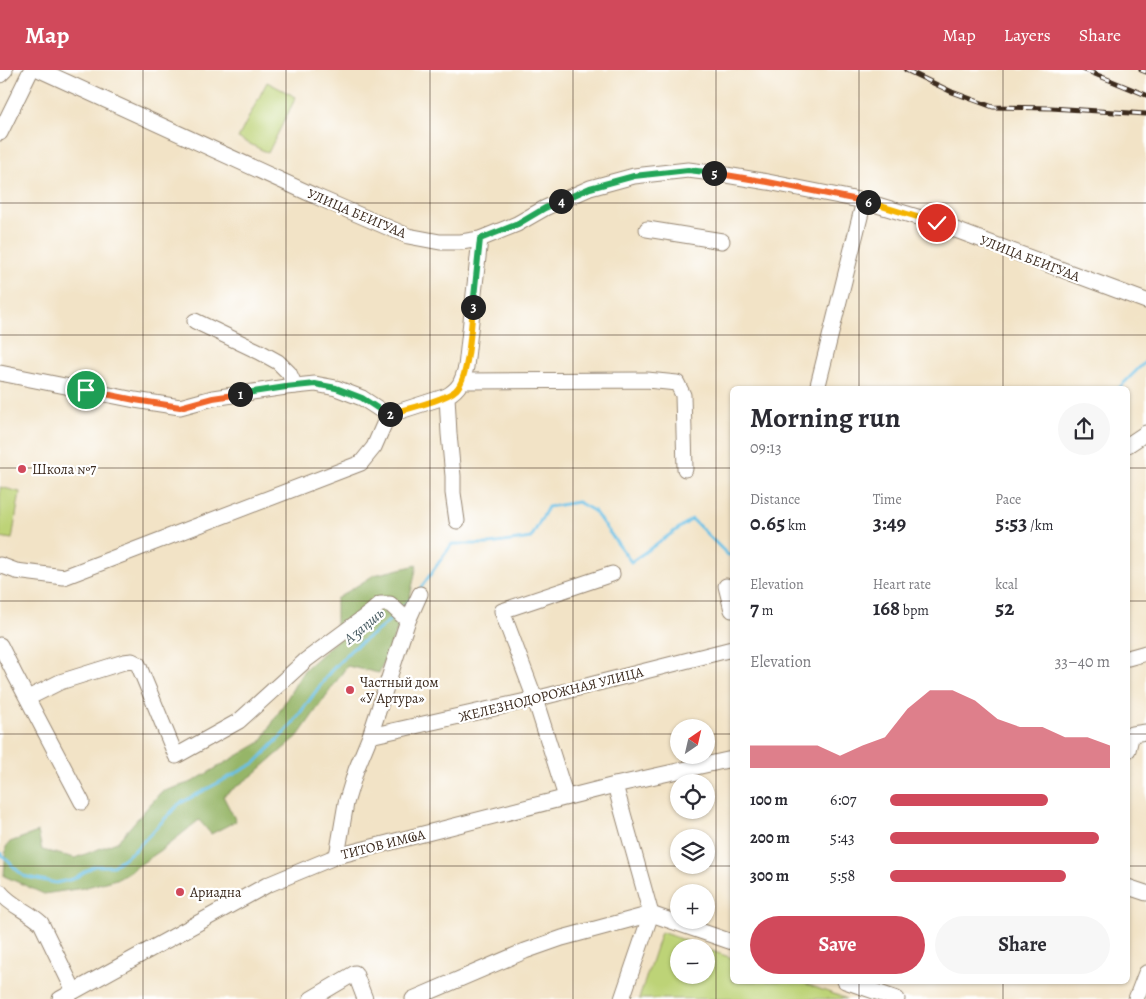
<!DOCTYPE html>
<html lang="en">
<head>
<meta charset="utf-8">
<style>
  body { margin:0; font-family:Alegreya,serif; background:#f7f7f7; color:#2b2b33; height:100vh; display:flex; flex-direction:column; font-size:19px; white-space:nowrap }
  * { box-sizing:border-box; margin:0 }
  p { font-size:16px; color:#7c7c81 }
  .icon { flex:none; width:28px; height:28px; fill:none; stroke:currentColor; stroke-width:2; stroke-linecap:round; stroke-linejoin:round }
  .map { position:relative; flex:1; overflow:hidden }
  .details { position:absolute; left:730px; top:316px; width:400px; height:598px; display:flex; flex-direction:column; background:#fff; border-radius:8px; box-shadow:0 1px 4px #0004 }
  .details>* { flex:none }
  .needle { width:32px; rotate:34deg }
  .tools { position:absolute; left:670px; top:649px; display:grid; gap:10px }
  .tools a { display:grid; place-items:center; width:45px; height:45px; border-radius:50%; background:#fff; box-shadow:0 1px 4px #0004; font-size:25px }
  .pin { position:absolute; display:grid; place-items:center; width:42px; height:42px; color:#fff; margin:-21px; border:2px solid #fff; border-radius:50%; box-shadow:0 1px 5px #0007 }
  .km { position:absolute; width:25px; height:25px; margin:-12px; border-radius:50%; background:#222; color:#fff; font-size:14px; line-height:25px; text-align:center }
  .round { display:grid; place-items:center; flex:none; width:52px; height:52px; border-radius:26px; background:#f7f7f7 }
  .head { display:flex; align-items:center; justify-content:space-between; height:85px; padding:0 20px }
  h1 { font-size:28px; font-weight:700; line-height:38px }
  .stats { display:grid; grid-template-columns:repeat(3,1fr); gap:8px; height:85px; padding:5px 20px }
  .stats div { display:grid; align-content:center }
  .stats b { font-size:21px; font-weight:700 }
  .stats small { font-size:14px; font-weight:400 }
  .stats p { font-size:14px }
  .chart { height:140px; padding:10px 20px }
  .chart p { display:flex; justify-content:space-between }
  .chart svg { width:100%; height:90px; margin-top:5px; fill:#d1495b; opacity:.7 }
  .primary-button { display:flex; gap:10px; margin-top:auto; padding:10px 20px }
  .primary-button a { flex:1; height:58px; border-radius:30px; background:#d1495b; color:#fff; font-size:20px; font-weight:700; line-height:58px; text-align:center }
  .primary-button a+a { background:#f7f7f7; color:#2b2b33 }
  ul { padding:0 20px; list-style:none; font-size:16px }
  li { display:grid; grid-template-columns:80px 60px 1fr; align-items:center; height:38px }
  li i { height:12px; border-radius:6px; background:#d1495b }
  header { display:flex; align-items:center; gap:30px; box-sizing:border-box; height:70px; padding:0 25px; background:#d1495b; color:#fff }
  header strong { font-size:24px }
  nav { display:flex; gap:28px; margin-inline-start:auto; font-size:18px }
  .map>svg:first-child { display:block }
  .green { fill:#bdd377; stroke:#7c7e4a }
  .forest { fill:#96b568; stroke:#687043 }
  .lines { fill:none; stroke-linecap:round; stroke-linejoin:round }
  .stream { stroke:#68c0e6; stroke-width:3 }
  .minor-casing { stroke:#968672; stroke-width:17 }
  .minor { stroke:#fff; stroke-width:15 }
  .rail-casing { stroke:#3b2a1e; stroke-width:5 }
  .rail { stroke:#fff; stroke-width:3; stroke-dasharray:9; stroke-linecap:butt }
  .split-1-casing { stroke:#fff; stroke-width:10 }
  .split-2-casing { stroke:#fff; stroke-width:10 }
  .split-3-casing { stroke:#fff; stroke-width:10 }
  .split-4-casing { stroke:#fff; stroke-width:10 }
  .split-5-casing { stroke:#fff; stroke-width:10 }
  .split-6-casing { stroke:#fff; stroke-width:10 }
  .split-7-casing { stroke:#fff; stroke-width:10 }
  .split-1 { stroke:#f0652b; stroke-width:6 }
  .split-2 { stroke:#22a559; stroke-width:6 }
  .split-3 { stroke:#f5b400; stroke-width:6 }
  .split-4 { stroke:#22a559; stroke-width:6 }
  .split-5 { stroke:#22a559; stroke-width:6 }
  .split-6 { stroke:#f0652b; stroke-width:6 }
  .split-7 { stroke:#f5b400; stroke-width:6 }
  .grid { fill:none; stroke:#3b2a1e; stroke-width:1; stroke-opacity:0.55 }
  .poi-dot { fill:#d1495b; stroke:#fff; stroke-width:2 }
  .labels { text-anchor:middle; stroke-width:4.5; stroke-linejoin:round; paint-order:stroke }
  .street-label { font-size:14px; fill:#3b2a1e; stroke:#fff }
  .poi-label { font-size:14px; fill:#3b2a1e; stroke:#fff; text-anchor:start }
  .water-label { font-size:15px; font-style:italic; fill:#4b5e64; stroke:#fff }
</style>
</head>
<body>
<header>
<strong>Map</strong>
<nav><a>Map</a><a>Layers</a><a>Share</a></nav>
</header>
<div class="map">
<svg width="1146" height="929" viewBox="0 0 1146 929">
  <rect width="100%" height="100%" fill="#fff"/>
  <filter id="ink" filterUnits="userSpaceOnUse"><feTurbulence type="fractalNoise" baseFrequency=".02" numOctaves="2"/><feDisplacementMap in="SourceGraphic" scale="10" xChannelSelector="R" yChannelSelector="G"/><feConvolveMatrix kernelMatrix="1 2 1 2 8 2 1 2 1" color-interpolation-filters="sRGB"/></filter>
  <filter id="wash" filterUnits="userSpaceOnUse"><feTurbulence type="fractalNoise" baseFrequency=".0096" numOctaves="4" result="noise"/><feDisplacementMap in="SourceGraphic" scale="20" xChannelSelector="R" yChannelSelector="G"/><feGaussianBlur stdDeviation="1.12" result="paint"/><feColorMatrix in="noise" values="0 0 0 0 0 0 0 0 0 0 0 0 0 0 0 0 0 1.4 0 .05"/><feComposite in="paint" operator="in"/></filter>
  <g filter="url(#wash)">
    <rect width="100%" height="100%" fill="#f2e3c6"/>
    <g class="green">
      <path d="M267 12 296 27 268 83 238 68Z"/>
      <path d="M0 417 20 422 12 469 0 467Z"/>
      <path d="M661 862 703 877 679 878V905H706V879L732 888V911H798L847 929H639Z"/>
    </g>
    <path class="forest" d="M417 495 409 531 379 603 347 596 298 666 253 705 223 726 236 751 211 764 199 750 163 779 120 808 83 818 44 824 4 806 6 777 10 772 38 762 42 780 75 788 117 772 161 722 192 712 261 672 304 600 336 571V529L374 505Z"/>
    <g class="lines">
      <g class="stream">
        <path d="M1118 319 1146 291"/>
        <path d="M420 519 452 474H490L531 468 548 437 578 432 594 441 631 492 692 449 728 485H732"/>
        <path d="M401 539 411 529"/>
        <path d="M0 783 23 806 56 813 73 809 94 796H113L135 780 179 734 255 693 290 657 330 602 351 580 381 558 395 545"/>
      </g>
    </g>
  </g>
  <g filter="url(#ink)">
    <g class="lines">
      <g class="minor-casing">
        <g id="minor">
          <path d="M40 0 315 126 408 166 440 172H461L480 169 517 154 545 138 590 118 634 106 688 100 720 104 768 112 864 131 937 153 1146 231"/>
          <path d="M0 5 5 0"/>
          <path d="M0 63 31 0"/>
          <path d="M647 159 722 171"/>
          <path d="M195 251 260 282 278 292 289 303 295 316"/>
          <path d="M0 303 135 330 180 337 213 328 286 317 315 314 336 318 362 328 388 345"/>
          <path d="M462 311 647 310 677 313 683 325 685 399"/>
          <path d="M817 319 864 131"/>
          <path d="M1128 375 1146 363"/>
          <path d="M457 451 453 423V406L449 364 447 326C460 318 462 312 466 297L480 169"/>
          <path d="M0 495 16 501 64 507 361 393 374 377 388 345 447 326"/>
          <path d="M726 516 732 540"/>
          <path d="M0 575 15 605 82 732"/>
          <path d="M1128 588 1146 583"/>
          <path d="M28 628 60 612 124 592 132 591 138 594 176 686 239 651 306 590 371 542 380 534H390L408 551"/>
          <path d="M370 666 535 629 732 579"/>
          <path d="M1128 680 1132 664 1146 662"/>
          <path d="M615 715 651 844 622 929"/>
          <path d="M566 727 535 629 502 541 612 504"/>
          <path d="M337 786 346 733 356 700 370 666 407 553 420 524"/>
          <path d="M1128 817 1146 823"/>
          <path d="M0 822C11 836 28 841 41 853L74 921"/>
          <path d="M651 844 732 872"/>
          <path d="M845 911 897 929"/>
          <path d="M60 929 267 815 337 786 615 715 732 689"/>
          <path d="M311 929 355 903 365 929"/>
          <path d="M413 929 525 881 562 868 651 844"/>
          <path d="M1136 929 1146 903"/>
        </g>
      </g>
      <use href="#minor" class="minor"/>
      <g class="rail-casing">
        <g id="rail">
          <path d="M906 0 952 22 993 37 1051 38 1146 44"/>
          <path d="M1085 0 1146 25"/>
          <path d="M1141 0 1146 2"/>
        </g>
      </g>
      <use href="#rail" class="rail"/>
    </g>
  </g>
  <g class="lines" filter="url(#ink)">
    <g class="split-1-casing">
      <path id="split-1" d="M86 320 135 330 180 337 213 328 240 324"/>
    </g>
    <g class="split-2-casing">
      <path id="split-2" d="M240 324 286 317 315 314 336 318 362 328 388 345 390 344"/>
    </g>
    <g class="split-3-casing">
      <path id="split-3" d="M390 344C405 339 446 330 456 320 469 308 471 255 473 237"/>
    </g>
    <g class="split-4-casing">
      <path id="split-4" d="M473 237 480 169 518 154 545 138 561 131"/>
    </g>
    <g class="split-5-casing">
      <path id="split-5" d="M561 131 590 118 634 106 688 100 714 103"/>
    </g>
    <g class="split-6-casing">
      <path id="split-6" d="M714 103 768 112 868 132"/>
    </g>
    <g class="split-7-casing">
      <path id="split-7" d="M868 132 937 153"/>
    </g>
    <use href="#split-1" class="split-1"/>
    <use href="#split-2" class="split-2"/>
    <use href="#split-3" class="split-3"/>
    <use href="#split-4" class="split-4"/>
    <use href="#split-5" class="split-5"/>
    <use href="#split-6" class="split-6"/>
    <use href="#split-7" class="split-7"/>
  </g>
  <path class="grid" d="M143 0V929M286 0V929M430 0V929M573 0V929M716 0V929M859 0V319M1003 0V319M0 133H1146M0 265H1146M0 398H732M1128 398H1146M0 531H732M1128 531H1146M0 664H679M706 664H732M1128 664H1146M0 796H732M1128 796H1146M859 911V929M1003 911V929"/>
  <g class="poi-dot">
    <circle cx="22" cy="399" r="5"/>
    <circle cx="350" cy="620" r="5"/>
    <circle cx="180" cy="822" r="5"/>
  </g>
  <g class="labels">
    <g class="street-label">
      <text transform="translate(357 143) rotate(23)" y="5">УЛИЦА БЕИГУАА</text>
      <text transform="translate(1030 188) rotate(21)" y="5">УЛИЦА БЕИГУАА</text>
      <text transform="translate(551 624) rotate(-14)" y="5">ЖЕЛЕЗНОДОРОЖНАЯ УЛИЦА</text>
      <text transform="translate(383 774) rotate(-14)" y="5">ТИТОВ ИМҨА</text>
    </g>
    <g class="poi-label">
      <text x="32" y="404">Школа №7</text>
      <text x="360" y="617">Частный дом<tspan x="360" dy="16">«У Артура»</tspan></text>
      <text x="190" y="827">Ариадна</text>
    </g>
    <g class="water-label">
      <text transform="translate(364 556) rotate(-40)" y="5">Аӡаԥшь</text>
    </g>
  </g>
</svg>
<div class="tools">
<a><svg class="needle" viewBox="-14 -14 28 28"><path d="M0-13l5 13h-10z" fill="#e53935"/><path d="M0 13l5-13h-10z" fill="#7c7c81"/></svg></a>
<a><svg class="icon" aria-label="locate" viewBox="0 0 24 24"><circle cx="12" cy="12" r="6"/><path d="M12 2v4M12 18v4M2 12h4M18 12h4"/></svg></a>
<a><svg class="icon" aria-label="layers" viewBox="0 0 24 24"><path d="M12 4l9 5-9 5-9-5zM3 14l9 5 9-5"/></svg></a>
<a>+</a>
<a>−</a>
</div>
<div class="pin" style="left:86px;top:320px;background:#1e9e55"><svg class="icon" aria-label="arrive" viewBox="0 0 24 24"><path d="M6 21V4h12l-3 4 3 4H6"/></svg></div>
<div class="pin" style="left:937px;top:153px;background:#d93025"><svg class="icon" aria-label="check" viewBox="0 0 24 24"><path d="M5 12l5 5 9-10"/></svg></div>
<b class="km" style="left:240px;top:324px">1</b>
<b class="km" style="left:390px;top:344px">2</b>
<b class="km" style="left:473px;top:237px">3</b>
<b class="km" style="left:561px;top:131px">4</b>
<b class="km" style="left:714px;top:103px">5</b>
<b class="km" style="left:868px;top:132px">6</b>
<section class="details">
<div class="head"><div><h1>Morning run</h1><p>09:13</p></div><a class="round"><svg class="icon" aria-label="share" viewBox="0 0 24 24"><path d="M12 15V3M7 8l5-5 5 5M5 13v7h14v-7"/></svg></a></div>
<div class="stats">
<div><p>Distance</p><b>0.65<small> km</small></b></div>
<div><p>Time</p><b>3:49</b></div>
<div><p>Pace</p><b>5:53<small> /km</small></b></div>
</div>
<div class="stats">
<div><p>Elevation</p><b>7<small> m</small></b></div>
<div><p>Heart rate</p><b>168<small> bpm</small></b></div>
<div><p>kcal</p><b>52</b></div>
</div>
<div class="chart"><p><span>Elevation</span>33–40 m</p>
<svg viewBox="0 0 160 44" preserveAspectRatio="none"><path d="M0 44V33L10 33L20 33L30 33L40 38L50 33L60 29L70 15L80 6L90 6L100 11L110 20L120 24L130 24L140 29L150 29L160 33V44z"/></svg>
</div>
<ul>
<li><b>100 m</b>6:07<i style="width:72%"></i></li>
<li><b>200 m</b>5:43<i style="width:95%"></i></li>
<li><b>300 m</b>5:58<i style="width:80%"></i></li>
</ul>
<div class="primary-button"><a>Save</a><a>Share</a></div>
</section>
</div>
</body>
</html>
